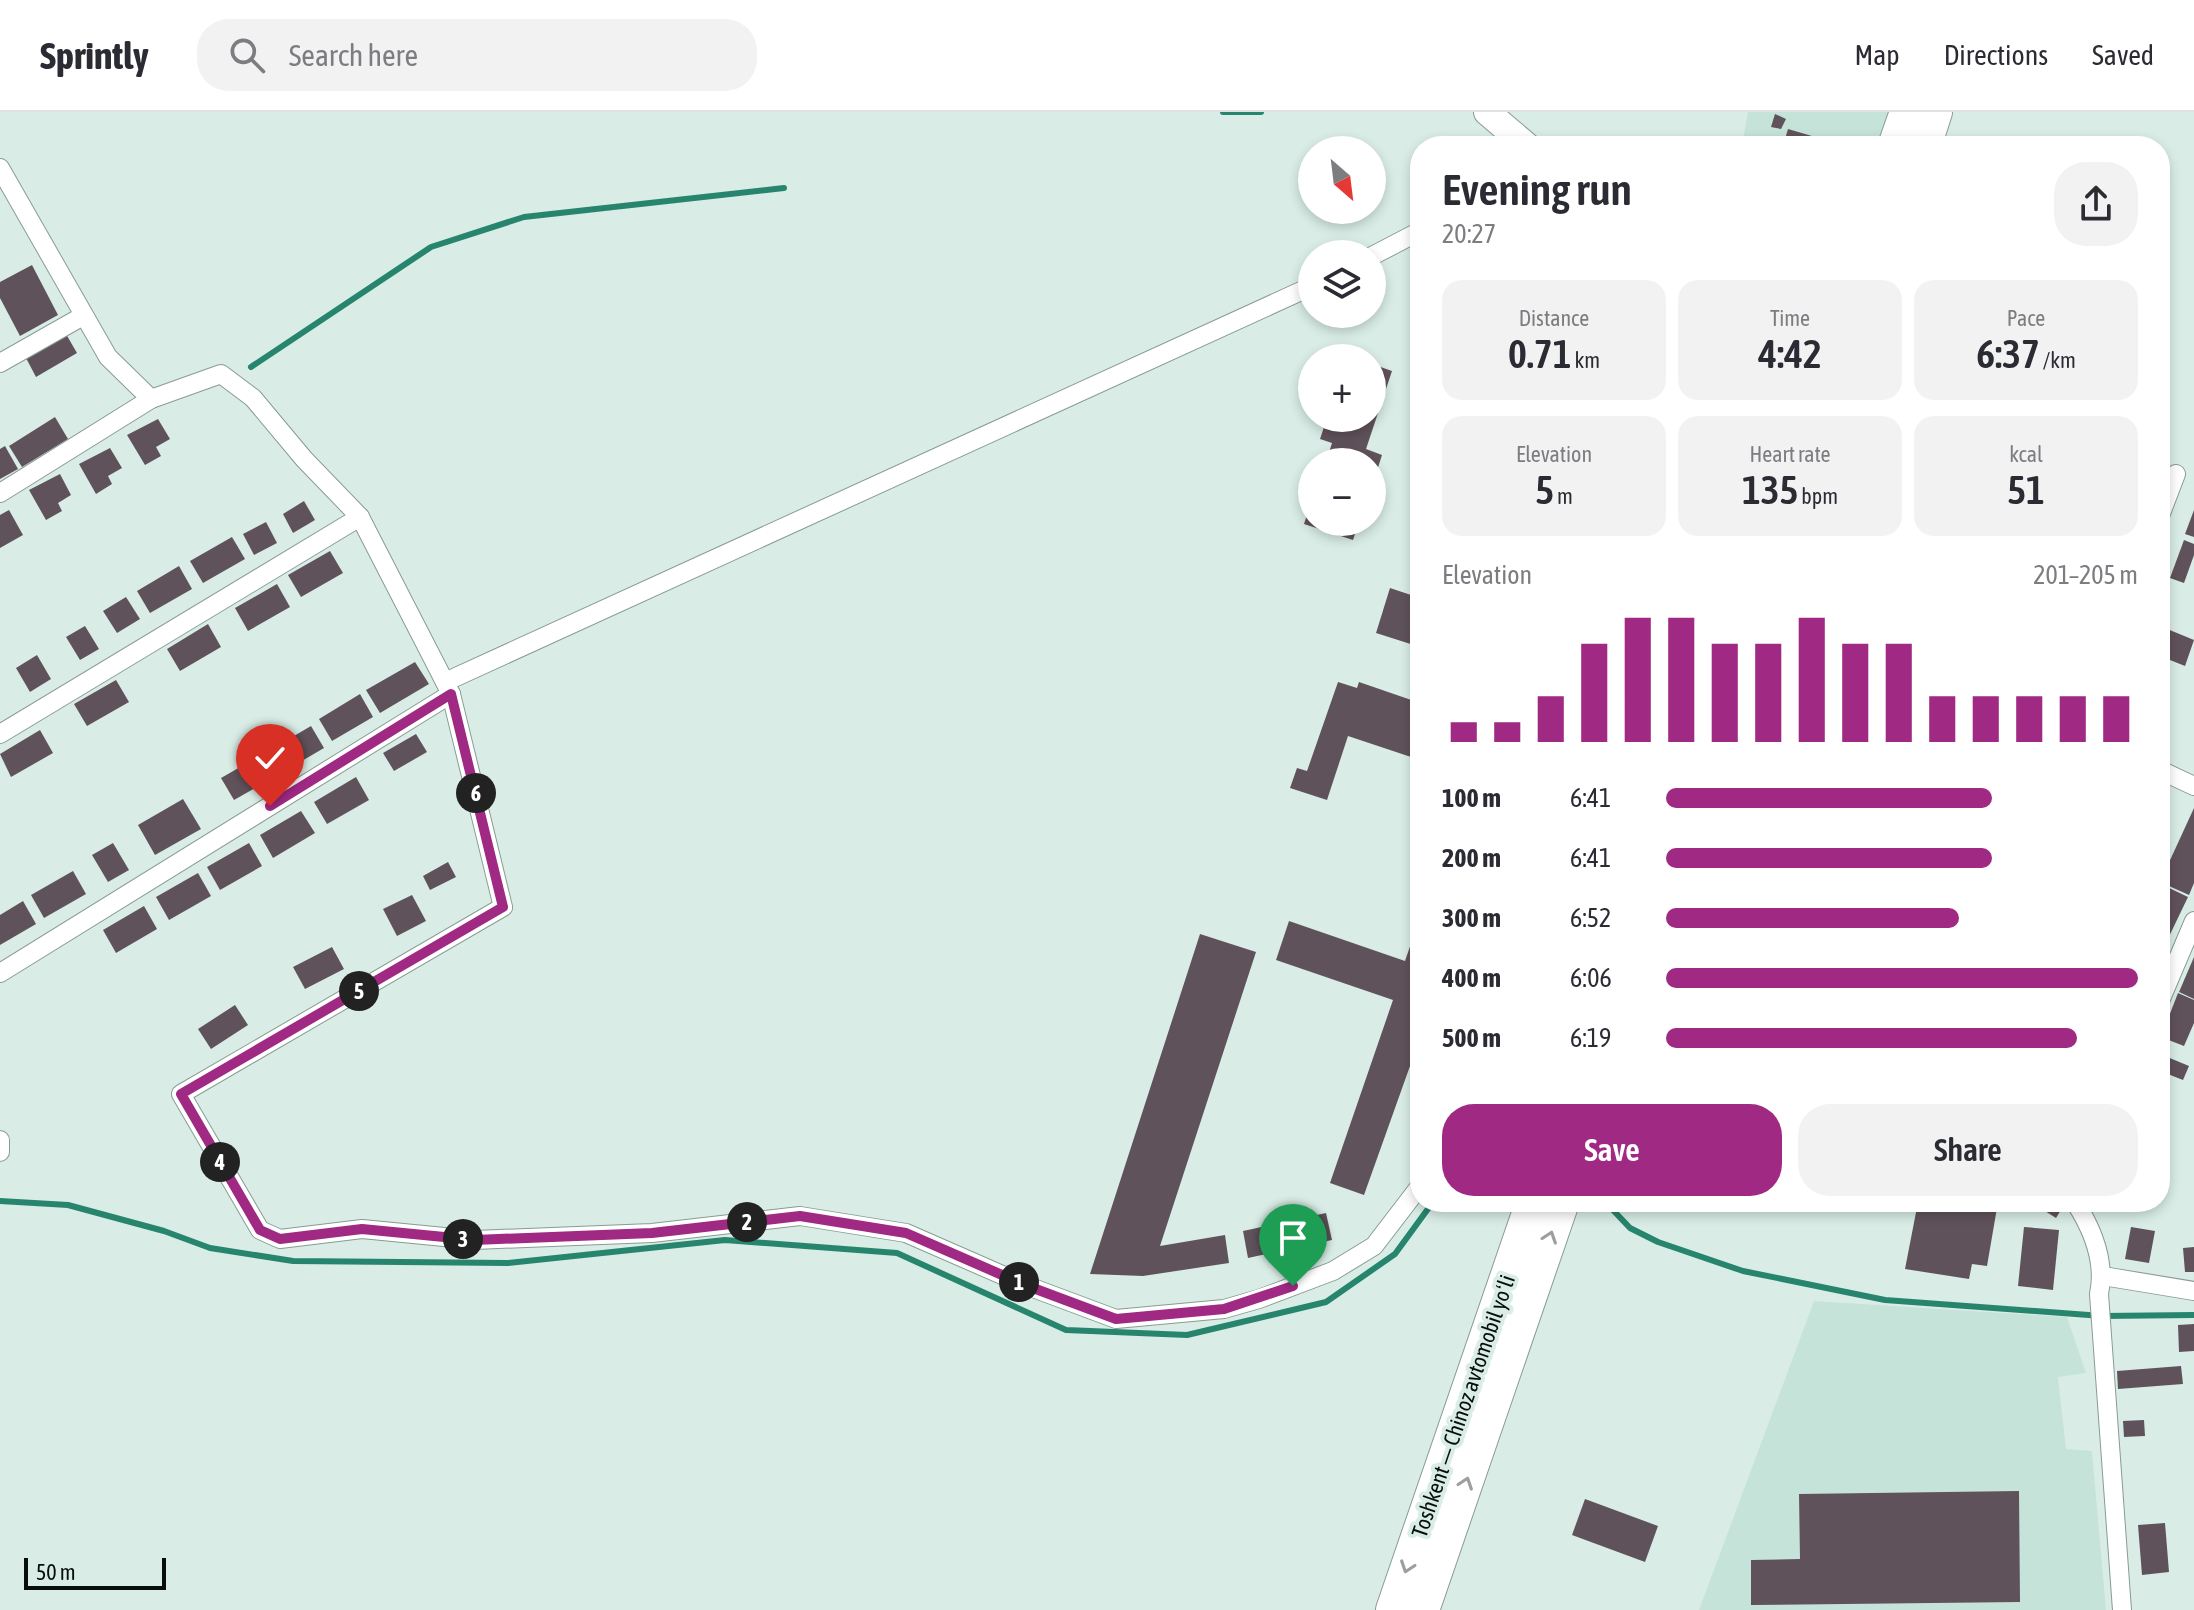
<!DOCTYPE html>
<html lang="en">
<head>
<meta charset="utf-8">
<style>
  body { margin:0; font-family:"Asap Condensed",sans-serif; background:#f2f2f3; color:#2b2b33; height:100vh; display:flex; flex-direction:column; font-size:30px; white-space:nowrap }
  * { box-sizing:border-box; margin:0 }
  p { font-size:26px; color:#7c7c81 }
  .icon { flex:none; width:44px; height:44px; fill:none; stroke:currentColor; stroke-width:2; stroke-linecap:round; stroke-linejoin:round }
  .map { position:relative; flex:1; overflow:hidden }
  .side { position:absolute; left:1410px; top:24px; width:760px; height:1076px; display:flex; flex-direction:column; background:#fff; border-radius:32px; box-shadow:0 4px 12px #0003 }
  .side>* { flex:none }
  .needle { width:52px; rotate:152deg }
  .fabs { position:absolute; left:1298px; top:24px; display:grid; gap:16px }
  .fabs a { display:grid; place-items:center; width:88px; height:88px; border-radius:50%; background:#fff; box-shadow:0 4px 12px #0003; font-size:40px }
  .scale { position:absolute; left:24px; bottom:20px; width:142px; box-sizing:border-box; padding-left:8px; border:4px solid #080e0c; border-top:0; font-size:22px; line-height:28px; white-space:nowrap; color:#080e0c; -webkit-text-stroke:6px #d9ede6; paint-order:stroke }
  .pin { position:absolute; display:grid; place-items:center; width:68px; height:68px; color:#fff; margin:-82px -34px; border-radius:50% 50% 50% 0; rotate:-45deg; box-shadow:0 0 8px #0007 }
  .pin .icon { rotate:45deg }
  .km { position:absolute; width:40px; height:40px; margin:-20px; border-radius:50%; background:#222; color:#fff; font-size:22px; line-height:40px; text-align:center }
  .round { display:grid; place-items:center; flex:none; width:84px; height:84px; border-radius:32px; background:#f2f2f3 }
  .headline { display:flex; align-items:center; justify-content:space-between; height:136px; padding:0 32px }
  h1 { font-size:44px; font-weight:600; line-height:60px }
  .figures { display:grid; grid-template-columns:repeat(3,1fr); gap:12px; height:136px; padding:8px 32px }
  .figures div { display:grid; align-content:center; border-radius:20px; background:#f2f2f3; text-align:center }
  .figures b { font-size:40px; font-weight:600 }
  .figures small { font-size:22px; font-weight:400 }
  .figures p { font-size:22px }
  .chart { height:224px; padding:16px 32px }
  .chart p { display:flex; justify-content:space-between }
  .chart svg { width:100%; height:144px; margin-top:8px; stroke:#9f2983; stroke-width:6 }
  .button { display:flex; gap:16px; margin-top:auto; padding:16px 32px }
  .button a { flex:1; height:92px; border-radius:32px; background:#9f2983; color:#fff; font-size:32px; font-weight:600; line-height:92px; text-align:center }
  .button a+a { background:#f2f2f3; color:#2b2b33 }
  ul { padding:0 32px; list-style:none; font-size:26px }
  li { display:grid; grid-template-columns:128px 96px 1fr; align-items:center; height:60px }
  li i { height:20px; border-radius:10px; background:#9f2983 }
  header { display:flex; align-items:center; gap:48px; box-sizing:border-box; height:112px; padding:0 40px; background:#fff; border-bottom:2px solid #e1e1e2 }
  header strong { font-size:38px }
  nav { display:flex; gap:44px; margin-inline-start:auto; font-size:28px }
  .search { width:560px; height:72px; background:#f2f2f3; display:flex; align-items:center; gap:20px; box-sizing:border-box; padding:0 28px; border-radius:32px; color:#7c7c81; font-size:30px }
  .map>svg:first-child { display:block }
  .built { fill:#c6e3d9 }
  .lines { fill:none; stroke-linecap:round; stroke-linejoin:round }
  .stream { stroke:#27856e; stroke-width:6 }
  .building { fill:#60525b }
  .street-casing { stroke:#889b95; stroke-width:20 }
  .secondary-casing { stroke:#889b95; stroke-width:28 }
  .highway-casing { stroke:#889b95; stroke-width:36 }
  .street { stroke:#fff; stroke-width:18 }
  .secondary { stroke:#fff; stroke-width:26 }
  .highway { stroke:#fff; stroke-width:34 }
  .oneway { stroke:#9c9f9e }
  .route-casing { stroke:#fff; stroke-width:16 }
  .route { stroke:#9f2983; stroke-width:10 }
  .labels { text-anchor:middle; stroke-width:8; stroke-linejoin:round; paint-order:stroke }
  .street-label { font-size:22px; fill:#080e0c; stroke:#d9ede6 }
</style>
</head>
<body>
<header>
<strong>Sprintly</strong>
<div class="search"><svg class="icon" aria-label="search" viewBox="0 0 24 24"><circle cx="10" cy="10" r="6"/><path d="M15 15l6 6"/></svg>Search here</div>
<nav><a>Map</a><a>Directions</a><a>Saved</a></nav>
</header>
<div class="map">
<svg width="2194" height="1498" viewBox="0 0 2194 1498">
  <rect width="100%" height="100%" fill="#d9ede6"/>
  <g class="built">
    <path d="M1748 0H1896L1885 34H1759L1743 27Z"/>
    <path d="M1814 1189 2067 1205 2086 1261 2058 1265 2066 1337 2092 1339 2106 1498H1699Z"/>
  </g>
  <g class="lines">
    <g class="stream">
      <path d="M1223 0H1261"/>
      <path d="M251 255 431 135 524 105 784 76"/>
      <path d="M0 1089 68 1093 164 1119 210 1136 293 1149 508 1151 725 1128 897 1141 1066 1218 1187 1223 1326 1190 1395 1142 1433 1090"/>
      <path d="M1595 1091 1612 1097 1630 1116 1658 1130 1743 1159 1885 1188 2102 1204 2194 1203"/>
    </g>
  </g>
  <g class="building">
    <path d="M1775 2 1786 7 1781 17 1771 15Z"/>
    <path d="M1788 17 1829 29 1828 34H1783Z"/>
    <path d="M32 153 58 203 20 224 0 186V170Z"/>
    <path d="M66 222 77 241 36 265 26 246Z"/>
    <path d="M1372 252 1392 259 1366 337 1382 343 1373 371 1372 350H1326L1332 331 1320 327 1327 306H1372Z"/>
    <path d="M55 305 68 327 22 355 9 334Z"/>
    <path d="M158 307 170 327 156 335 161 344 145 353 127 323Z"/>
    <path d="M5 334 18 357 0 367V337Z"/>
    <path d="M110 336 122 356 108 364 112 372 96 382 79 352Z"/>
    <path d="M60 362 71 383 58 391 62 399 46 408 29 378Z"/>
    <path d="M304 389 315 408 293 421 283 402Z"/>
    <path d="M1311 391 1312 410H1359L1353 428 1304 412Z"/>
    <path d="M9 398 23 423 0 436V403Z"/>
    <path d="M2194 398V425L2185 422Z"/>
    <path d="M266 410 277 431 254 443 243 422Z"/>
    <path d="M232 425 245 447 203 471 190 449Z"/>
    <path d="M2184 428 2194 432V443L2184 471 2170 466Z"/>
    <path d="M330 439 343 461 301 485 288 463Z"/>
    <path d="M179 454 192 477 150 501 137 479Z"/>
    <path d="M277 472 290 495 248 519 235 496Z"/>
    <path d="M1390 476 1420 486V535L1376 521Z"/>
    <path d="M126 485 140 507 117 521 103 499Z"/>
    <path d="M208 512 221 535 180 559 167 537Z"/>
    <path d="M85 514 99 537 80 548 66 525Z"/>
    <path d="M2160 514 2194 528 2185 554 2160 544Z"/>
    <path d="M37 543 51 567 30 580 16 556Z"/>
    <path d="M415 550 429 572 380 601 366 578Z"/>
    <path d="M116 568 129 590 87 614 74 592Z"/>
    <path d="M1338 570 1357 576 1359 570 1420 591V648L1348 624 1327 688 1290 676 1297 656 1307 659Z"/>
    <path d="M360 582 373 605 332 629 319 607Z"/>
    <path d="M2160 609 2170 614 2160 634Z"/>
    <path d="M311 614 324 636 283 660 270 638Z"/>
    <path d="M40 618 53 641 11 665 0 642Z"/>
    <path d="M416 622 427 640 394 659 383 641Z"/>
    <path d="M263 642 276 664 234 688 221 666Z"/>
    <path d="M356 665 369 688 327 712 314 690Z"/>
    <path d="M183 687 201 717 155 743 138 713Z"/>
    <path d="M2194 696V771L2189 783 2160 770Z"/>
    <path d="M301 699 315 721 273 746 260 723Z"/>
    <path d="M113 731 129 758 108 770 92 743Z"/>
    <path d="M249 731 262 754 220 778 207 755Z"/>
    <path d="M448 750 456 765 430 778 423 764Z"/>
    <path d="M73 759 86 782 44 806 31 783Z"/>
    <path d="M198 761 211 784 169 808 156 785Z"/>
    <path d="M2165 774 2188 785 2163 837 2160 835V784Z"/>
    <path d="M412 783 426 809 397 824 383 797Z"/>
    <path d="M23 789 36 812 0 833V803Z"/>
    <path d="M144 794 157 817 116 841 103 818Z"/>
    <path d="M1289 809 1405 849 1418 811 1420 812V926L1364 1083 1330 1071 1393 888 1276 848Z"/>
    <path d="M1200 822 1256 840 1160 1134 1225 1123 1229 1151 1143 1164 1090 1162Z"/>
    <path d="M332 835 344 857 305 877 293 855Z"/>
    <path d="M2194 845V887L2179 880Z"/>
    <path d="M2178 881 2194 888V911L2184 934 2161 925Z"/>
    <path d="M235 893 248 913 211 937 198 917Z"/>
    <path d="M2160 942 2189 954 2183 968 2160 959Z"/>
    <path d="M2160 985 2170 988 2160 1014Z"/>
    <path d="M1918 1090H1998L1987 1154 1972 1152 1969 1167 1905 1157Z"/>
    <path d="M2031 1090H2060L2064 1093 2056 1106Z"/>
    <path d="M1326 1101 1332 1128 1248 1146 1243 1119Z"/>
    <path d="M2024 1115 2059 1118 2053 1178 2018 1174Z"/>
    <path d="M2131 1115 2155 1119 2149 1151 2125 1147Z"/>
    <path d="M2194 1135V1160H2185L2183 1136Z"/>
    <path d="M2194 1212V1239L2179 1240 2178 1213Z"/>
    <path d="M2181 1254 2183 1272 2118 1277 2117 1259Z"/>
    <path d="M2144 1308 2145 1324 2124 1325 2123 1309Z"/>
    <path d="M2019 1379 2020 1490 1751 1493V1448L1800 1447 1799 1382Z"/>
    <path d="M1585 1387 1658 1414 1645 1450 1572 1423Z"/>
    <path d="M2165 1411 2169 1460 2142 1463 2138 1413Z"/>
  </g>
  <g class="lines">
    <g class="street-casing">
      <g id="street">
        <path d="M0 56 108 245 151 287 221 262 253 286 304 347 360 405 451 582 503 795 181 982 260 1118 280 1127 362 1117 475 1128 652 1121 800 1104 906 1121 1025 1173 1116 1207 1224 1197 1259 1187 1333 1159 1374 1134 1420 1074"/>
        <path d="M1372 144 1420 119"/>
        <path d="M0 251 83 204"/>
        <path d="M0 381 151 287"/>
        <path d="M2160 404 2176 362"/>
        <path d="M445 570 1312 174"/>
        <path d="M0 622 360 405"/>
        <path d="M2160 658 2194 674"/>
        <path d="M0 861 451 582"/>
        <path d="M2160 889 2194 809"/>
        <path d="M0 1028V1040"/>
        <path d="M2075 1090C2093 1118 2106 1149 2099 1182L2122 1498"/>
        <path d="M2103 1164 2194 1179"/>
      </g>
    </g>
    <g class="secondary-casing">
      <path id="secondary" d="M1487 0 1527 34"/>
    </g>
    <g class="highway-casing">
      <g id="highway">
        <path d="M1895 34 1907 0"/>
        <path d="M1924 34 1935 0"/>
        <path d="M1393 1498 1533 1090"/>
        <path d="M1422 1498 1562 1090"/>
      </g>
    </g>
    <use href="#street" class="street"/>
    <use href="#secondary" class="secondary"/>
    <use href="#highway" class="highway"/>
  </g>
  <defs><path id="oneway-chevron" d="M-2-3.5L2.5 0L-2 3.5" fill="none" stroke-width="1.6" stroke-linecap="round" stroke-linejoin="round" transform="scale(2)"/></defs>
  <g class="oneway">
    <use href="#oneway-chevron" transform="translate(1550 1125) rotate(-71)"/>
    <use href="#oneway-chevron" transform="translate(1466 1371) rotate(-71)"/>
    <use href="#oneway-chevron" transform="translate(1407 1455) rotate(109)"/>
  </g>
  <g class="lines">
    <g class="route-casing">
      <path id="route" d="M270 694 451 582 503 795 181 982 260 1118 280 1127 362 1117 475 1128 652 1121 800 1104 906 1121 1025 1173 1116 1207 1224 1197 1293 1174"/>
    </g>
    <use href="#route" class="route"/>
  </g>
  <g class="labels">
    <g class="street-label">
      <text transform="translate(1463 1294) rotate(-71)" y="8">Toshkent — Chinoz avtomobil yoʻli</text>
    </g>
  </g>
</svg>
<div class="fabs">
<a><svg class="needle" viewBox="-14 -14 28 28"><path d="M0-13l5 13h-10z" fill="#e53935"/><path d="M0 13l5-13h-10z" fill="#7c7c81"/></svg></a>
<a><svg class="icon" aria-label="layers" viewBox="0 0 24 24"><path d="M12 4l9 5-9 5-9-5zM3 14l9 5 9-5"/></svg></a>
<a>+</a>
<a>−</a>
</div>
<div class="scale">50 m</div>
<div class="pin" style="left:1293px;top:1174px;background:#1e9e55"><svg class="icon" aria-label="arrive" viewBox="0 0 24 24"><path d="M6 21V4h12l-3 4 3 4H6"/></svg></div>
<div class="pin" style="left:270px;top:694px;background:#d93025"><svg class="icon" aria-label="check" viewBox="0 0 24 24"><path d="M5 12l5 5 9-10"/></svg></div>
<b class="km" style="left:1019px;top:1170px">1</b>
<b class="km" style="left:747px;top:1110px">2</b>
<b class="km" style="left:463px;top:1127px">3</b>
<b class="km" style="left:220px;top:1050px">4</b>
<b class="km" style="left:359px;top:879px">5</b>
<b class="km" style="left:476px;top:681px">6</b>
<section class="side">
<div class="headline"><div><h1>Evening run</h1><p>20:27</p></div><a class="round"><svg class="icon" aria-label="share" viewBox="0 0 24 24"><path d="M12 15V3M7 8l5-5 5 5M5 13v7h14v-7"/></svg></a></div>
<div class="figures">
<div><p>Distance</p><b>0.71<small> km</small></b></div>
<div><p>Time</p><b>4:42</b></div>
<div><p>Pace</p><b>6:37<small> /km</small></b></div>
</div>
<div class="figures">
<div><p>Elevation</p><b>5<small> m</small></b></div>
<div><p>Heart rate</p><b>135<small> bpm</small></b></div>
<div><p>kcal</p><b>51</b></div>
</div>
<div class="chart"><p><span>Elevation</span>201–205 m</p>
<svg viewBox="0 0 160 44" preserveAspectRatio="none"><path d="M5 44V38M15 44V38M25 44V30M35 44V14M45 44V6M55 44V6M65 44V14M75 44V14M85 44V6M95 44V14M105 44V14M115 44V30M125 44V30M135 44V30M145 44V30M155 44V30"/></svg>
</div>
<ul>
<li><b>100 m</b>6:41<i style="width:69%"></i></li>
<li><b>200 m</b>6:41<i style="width:69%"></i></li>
<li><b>300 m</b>6:52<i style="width:62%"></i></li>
<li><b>400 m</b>6:06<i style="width:100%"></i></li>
<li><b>500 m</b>6:19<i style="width:87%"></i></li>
</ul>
<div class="button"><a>Save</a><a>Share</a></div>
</section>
</div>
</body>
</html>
